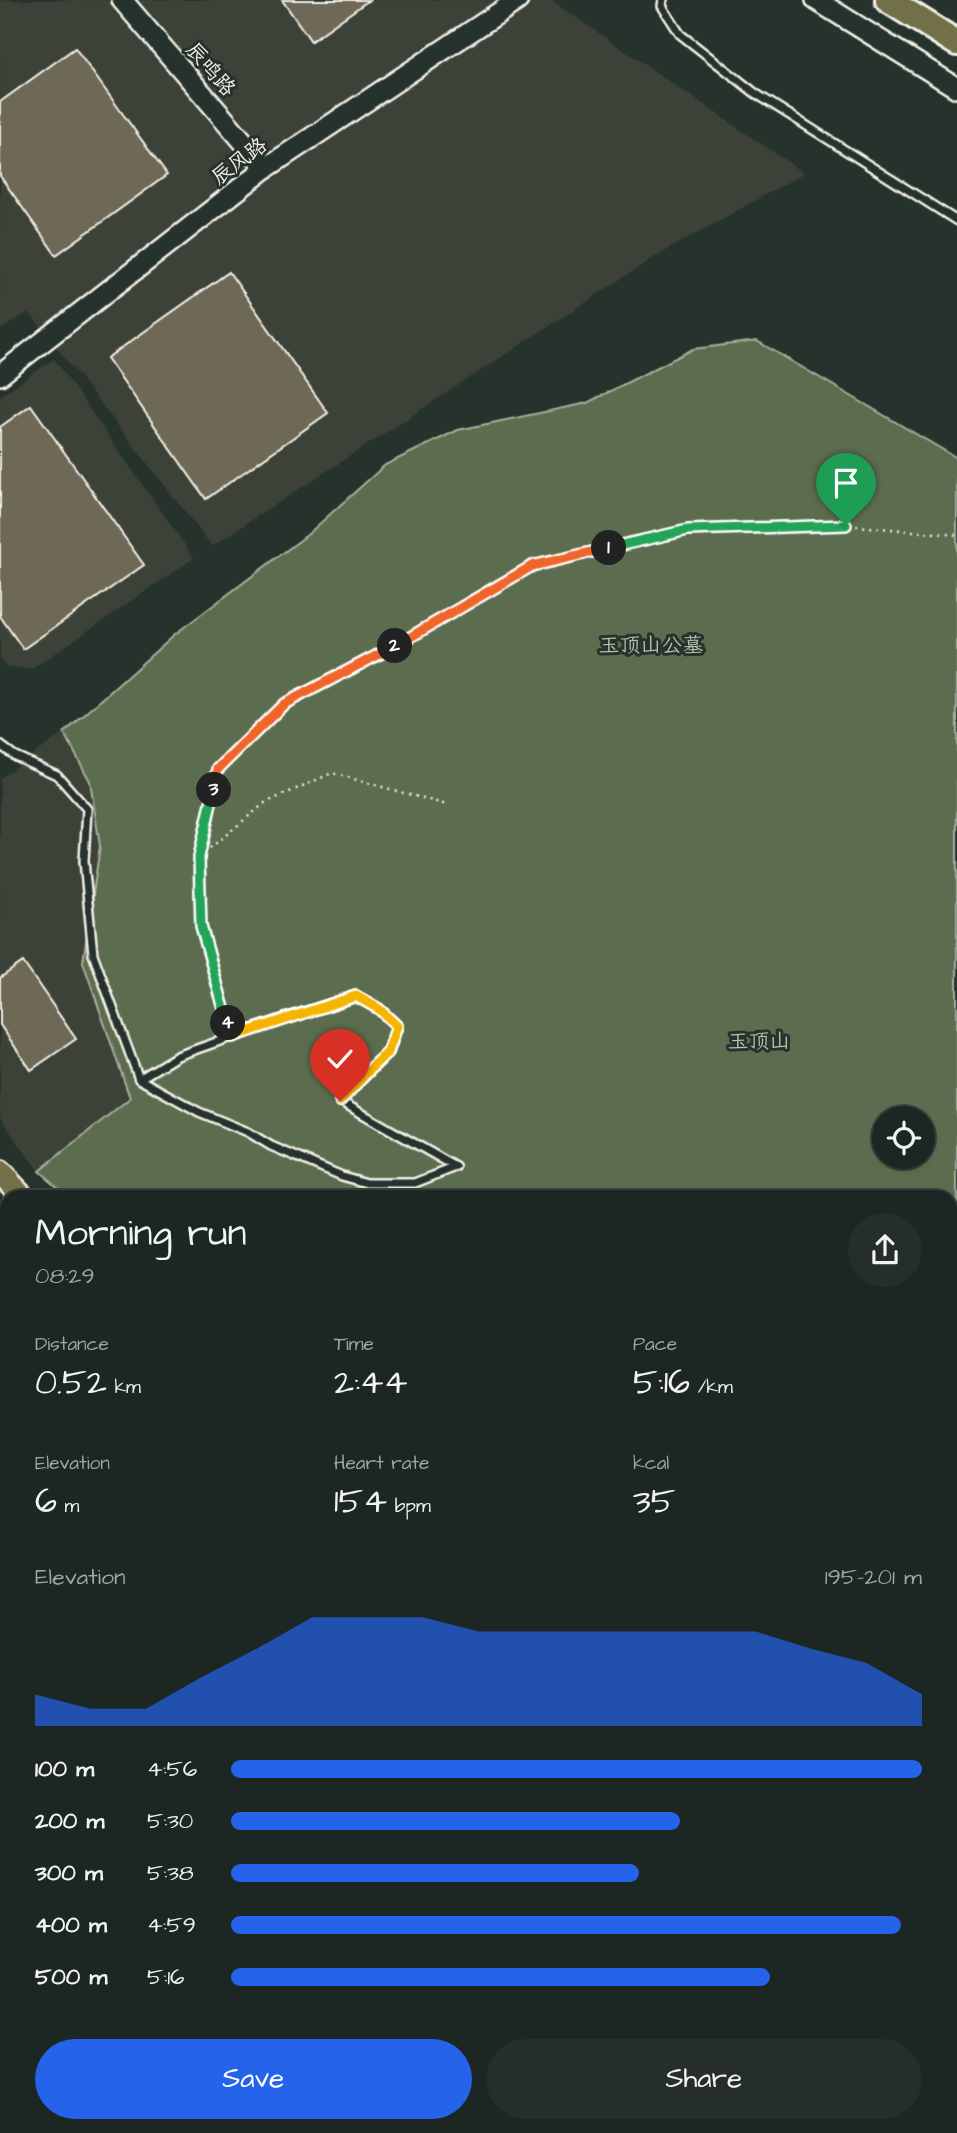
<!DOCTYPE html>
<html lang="en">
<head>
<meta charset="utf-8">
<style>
  body { margin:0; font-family:"Architects Daughter","LXGW WenKai TC",sans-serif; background:#252e2a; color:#f1f3f6; height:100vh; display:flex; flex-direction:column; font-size:26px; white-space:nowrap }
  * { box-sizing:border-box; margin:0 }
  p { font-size:23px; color:#a0a5a5 }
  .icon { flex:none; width:38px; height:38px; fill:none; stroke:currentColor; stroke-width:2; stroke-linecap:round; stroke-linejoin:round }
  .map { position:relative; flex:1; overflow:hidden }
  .drawer { position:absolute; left:0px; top:1190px; width:957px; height:943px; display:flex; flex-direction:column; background:#1c2622; border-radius:21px 21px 0 0; box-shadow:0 2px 5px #0004,0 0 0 2px #3a4340 }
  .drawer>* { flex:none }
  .fabs { position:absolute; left:872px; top:1106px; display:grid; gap:14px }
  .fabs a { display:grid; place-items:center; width:63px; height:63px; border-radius:50%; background:#1c2622; box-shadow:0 2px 5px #0004,0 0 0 2px #3a4340; font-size:35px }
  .pin { position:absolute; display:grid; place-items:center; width:60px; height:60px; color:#fff; margin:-72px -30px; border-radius:50% 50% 50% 0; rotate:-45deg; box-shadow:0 0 7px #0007 }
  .pin .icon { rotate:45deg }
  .km { position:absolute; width:35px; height:35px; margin:-18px; border-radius:50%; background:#222; color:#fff; font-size:19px; line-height:35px; text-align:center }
  .round { display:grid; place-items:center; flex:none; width:74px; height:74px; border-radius:37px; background:#252e2a }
  .summary { display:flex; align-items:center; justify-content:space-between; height:119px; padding:0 35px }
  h1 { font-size:38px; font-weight:600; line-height:52px }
  .metrics { display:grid; grid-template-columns:repeat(3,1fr); gap:10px; height:119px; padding:7px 35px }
  .metrics div { display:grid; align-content:center }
  .metrics b { font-size:35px; font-weight:600 }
  .metrics small { font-size:19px; font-weight:400 }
  .metrics p { font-size:19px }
  .chart { height:196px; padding:14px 35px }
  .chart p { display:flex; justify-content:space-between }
  .chart svg { width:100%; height:126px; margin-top:7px; fill:#2563eb; opacity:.7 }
  .action { display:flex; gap:14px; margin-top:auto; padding:14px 35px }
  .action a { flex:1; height:80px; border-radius:42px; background:#2563eb; color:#fff; font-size:28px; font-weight:600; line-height:80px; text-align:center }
  .action a+a { background:#252e2a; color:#f1f3f6 }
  ul { padding:0 35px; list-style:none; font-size:23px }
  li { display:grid; grid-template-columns:112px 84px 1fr; align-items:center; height:52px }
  li i { height:18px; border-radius:9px; background:#2563eb }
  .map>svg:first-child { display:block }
  .built { fill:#3c4339 }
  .green { fill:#5c6d4f; stroke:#a8af9c; stroke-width:2; fill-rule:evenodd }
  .building { fill:#6e6756; stroke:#f4f1e8; stroke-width:2 }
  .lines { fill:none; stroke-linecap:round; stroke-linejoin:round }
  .lane-casing { stroke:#f4f1e8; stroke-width:12 }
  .street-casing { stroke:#f4f1e8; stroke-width:19 }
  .secondary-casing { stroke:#f4f1e8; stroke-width:24 }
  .primary-casing { stroke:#f4f1e8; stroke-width:26 }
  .highway-casing { stroke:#f4f1e8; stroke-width:30 }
  .path { stroke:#f4f1e8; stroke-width:2.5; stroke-dasharray:2 5; stroke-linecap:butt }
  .lane { stroke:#26332d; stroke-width:7 }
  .street { stroke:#26332d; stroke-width:14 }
  .secondary { stroke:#26332d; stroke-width:19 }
  .primary { stroke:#726f4a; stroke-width:21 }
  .highway { stroke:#726f4a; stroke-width:24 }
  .split-1-casing { stroke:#fff; stroke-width:14 }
  .split-2-casing { stroke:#fff; stroke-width:14 }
  .split-3-casing { stroke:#fff; stroke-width:14 }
  .split-4-casing { stroke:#fff; stroke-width:14 }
  .split-5-casing { stroke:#fff; stroke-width:14 }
  .split-6-casing { stroke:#fff; stroke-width:14 }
  .split-1 { stroke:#22a559; stroke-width:9 }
  .split-2 { stroke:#f0652b; stroke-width:9 }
  .split-3 { stroke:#f0652b; stroke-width:9 }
  .split-4 { stroke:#22a559; stroke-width:9 }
  .split-5 { stroke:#f5b400; stroke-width:9 }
  .split-6 { stroke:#f5b400; stroke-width:9 }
  .labels { text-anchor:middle; stroke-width:6; stroke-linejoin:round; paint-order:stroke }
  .street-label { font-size:21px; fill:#f4f1e8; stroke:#26332d }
  .park-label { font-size:21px; fill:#b7bcab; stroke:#26332d }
</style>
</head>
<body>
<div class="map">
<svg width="957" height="2133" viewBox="0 0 957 2133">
  <rect width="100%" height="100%" fill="#26332d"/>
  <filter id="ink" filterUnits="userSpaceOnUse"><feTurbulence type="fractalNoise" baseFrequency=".0143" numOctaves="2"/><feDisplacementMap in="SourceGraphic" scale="14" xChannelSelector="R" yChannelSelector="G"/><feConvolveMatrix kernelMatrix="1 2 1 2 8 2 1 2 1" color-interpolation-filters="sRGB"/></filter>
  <g filter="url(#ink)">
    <g class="built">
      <path d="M0 0H550L804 173 656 256 212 546 29 312 0 330Z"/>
      <path d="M54 359 194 558 32 669 6 667 0 658V396Z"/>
      <path d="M64 733 90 781 100 846 83 962 130 1098 39 1171 0 1118V778Z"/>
      <path d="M957 1986V2133H817L823 2126H950V1993Z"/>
    </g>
    <g class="green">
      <path d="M757 341 957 458V1364H950V1197H69L39 1171 130 1098 83 962 100 846 90 781 64 733 175 634 307 535 385 465 458 430 587 403 693 349ZM884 1118H922V1157H884Z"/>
      <path d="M950 1542 957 1544V1747H950Z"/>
    </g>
    <g class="building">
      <path d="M282 0H369L311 41Z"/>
      <path d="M75 48 167 175 56 255 0 176V102Z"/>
      <path d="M229 272 328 413 206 499 107 358Z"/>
      <path d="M31 405 144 565 23 649 0 616V427Z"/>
      <path d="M23 962 76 1039 31 1070 0 1025V978Z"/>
    </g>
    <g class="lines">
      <g class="lane-casing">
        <g id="lane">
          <path d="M663 0 662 6 680 34 755 93 957 221"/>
          <path d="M0 745 15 756 57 775 87 809 84 861 93 954 139 1079 199 1112 248 1132 271 1146 342 1176 367 1183H415L456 1167"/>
          <path d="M139 1079 177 1056 288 1017 356 996 379 1009 397 1026 389 1052 340 1101 456 1167"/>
          <path d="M557 2126 565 2133"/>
          <path d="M881 2126 891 2133"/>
          <path d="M419 2133 425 2126"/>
        </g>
      </g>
      <g class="street-casing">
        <g id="street">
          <path d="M0 1914 7 1920"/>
          <path d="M247 2126 255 2133"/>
        </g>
      </g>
      <g class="secondary-casing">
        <g id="secondary">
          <path d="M122 0 266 168"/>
          <path d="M816 0 957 88"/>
          <path d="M0 375 266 168 518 0"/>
          <path d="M0 1713 7 1706"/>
        </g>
      </g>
      <g class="primary-casing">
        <g id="primary">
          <path d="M0 1172 24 1197"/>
          <path d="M0 1231 7 1238"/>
          <path d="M950 1811 957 1815"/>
          <path d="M950 1847 957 1837"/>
          <path d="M950 1864 957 1866"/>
          <path d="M950 1891 957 1882"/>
          <path d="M726 2133 733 2126"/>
          <path d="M758 2133 765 2126"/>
        </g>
      </g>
      <g class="highway-casing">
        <path id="highway" d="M888 0 957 43"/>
      </g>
      <g class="path">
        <path d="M199 857 265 803 332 773 447 805"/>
        <path d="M229 1024 201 926 199 857 218 769 284 704 419 634 532 566 688 530 846 525 957 535"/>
      </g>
      <use href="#lane" class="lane"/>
      <use href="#street" class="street"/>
      <use href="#secondary" class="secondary"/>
      <use href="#primary" class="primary"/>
      <use href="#highway" class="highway"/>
    </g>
  </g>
  <g class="lines" filter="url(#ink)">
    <g class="split-1-casing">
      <path id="split-1" d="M609 548 688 530 846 525"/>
    </g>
    <g class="split-2-casing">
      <path id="split-2" d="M395 646 532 566 609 548"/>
    </g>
    <g class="split-3-casing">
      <path id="split-3" d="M214 790 218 769 284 704 395 646"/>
    </g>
    <g class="split-4-casing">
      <path id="split-4" d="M214 790 199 857 201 926 228 1023"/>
    </g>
    <g class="split-5-casing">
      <path id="split-5" d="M228 1023 232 1037 356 996 379 1009 397 1026 388 1052 377 1062"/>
    </g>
    <g class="split-6-casing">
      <path id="split-6" d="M340 1101 377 1062"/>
    </g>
    <use href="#split-1" class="split-1"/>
    <use href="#split-2" class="split-2"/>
    <use href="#split-3" class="split-3"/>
    <use href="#split-4" class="split-4"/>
    <use href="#split-5" class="split-5"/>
    <use href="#split-6" class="split-6"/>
  </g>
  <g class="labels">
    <g class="street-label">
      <text transform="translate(211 69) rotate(49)" y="7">辰鸣路</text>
      <text transform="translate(239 161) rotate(-37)" y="7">辰风路</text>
    </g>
    <g class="park-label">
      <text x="651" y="652">玉顶山公墓</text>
      <text x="759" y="1048">玉顶山</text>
    </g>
  </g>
</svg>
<div class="fabs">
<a><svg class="icon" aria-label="locate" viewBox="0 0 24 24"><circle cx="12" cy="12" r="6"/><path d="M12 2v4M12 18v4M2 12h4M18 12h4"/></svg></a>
</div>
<div class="pin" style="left:846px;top:525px;background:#1e9e55"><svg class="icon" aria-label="arrive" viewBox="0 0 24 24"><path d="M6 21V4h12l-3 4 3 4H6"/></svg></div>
<div class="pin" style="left:340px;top:1101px;background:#d93025"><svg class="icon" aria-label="check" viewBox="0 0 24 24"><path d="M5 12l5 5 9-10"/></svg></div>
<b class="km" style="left:609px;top:548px">1</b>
<b class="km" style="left:395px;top:646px">2</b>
<b class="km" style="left:214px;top:790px">3</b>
<b class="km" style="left:228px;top:1023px">4</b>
<section class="drawer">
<div class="summary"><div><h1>Morning run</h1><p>08:29</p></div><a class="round"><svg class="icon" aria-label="share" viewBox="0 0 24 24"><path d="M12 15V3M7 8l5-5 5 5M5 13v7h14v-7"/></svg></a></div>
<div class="metrics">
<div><p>Distance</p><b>0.52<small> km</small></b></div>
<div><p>Time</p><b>2:44</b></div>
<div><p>Pace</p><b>5:16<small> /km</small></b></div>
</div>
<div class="metrics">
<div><p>Elevation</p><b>6<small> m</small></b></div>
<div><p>Heart rate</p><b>154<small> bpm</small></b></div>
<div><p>kcal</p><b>35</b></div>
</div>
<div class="chart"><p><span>Elevation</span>195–201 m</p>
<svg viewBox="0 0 160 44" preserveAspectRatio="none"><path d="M0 44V33L10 38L20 38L30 27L40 17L50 6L60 6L70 6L80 11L90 11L100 11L110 11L120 11L130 11L140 17L150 22L160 33V44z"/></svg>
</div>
<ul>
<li><b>100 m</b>4:56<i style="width:100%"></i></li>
<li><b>200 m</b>5:30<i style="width:65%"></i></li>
<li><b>300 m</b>5:38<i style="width:59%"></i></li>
<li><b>400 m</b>4:59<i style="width:97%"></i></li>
<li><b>500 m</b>5:16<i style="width:78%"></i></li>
</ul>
<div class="action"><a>Save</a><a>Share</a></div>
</section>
</div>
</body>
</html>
